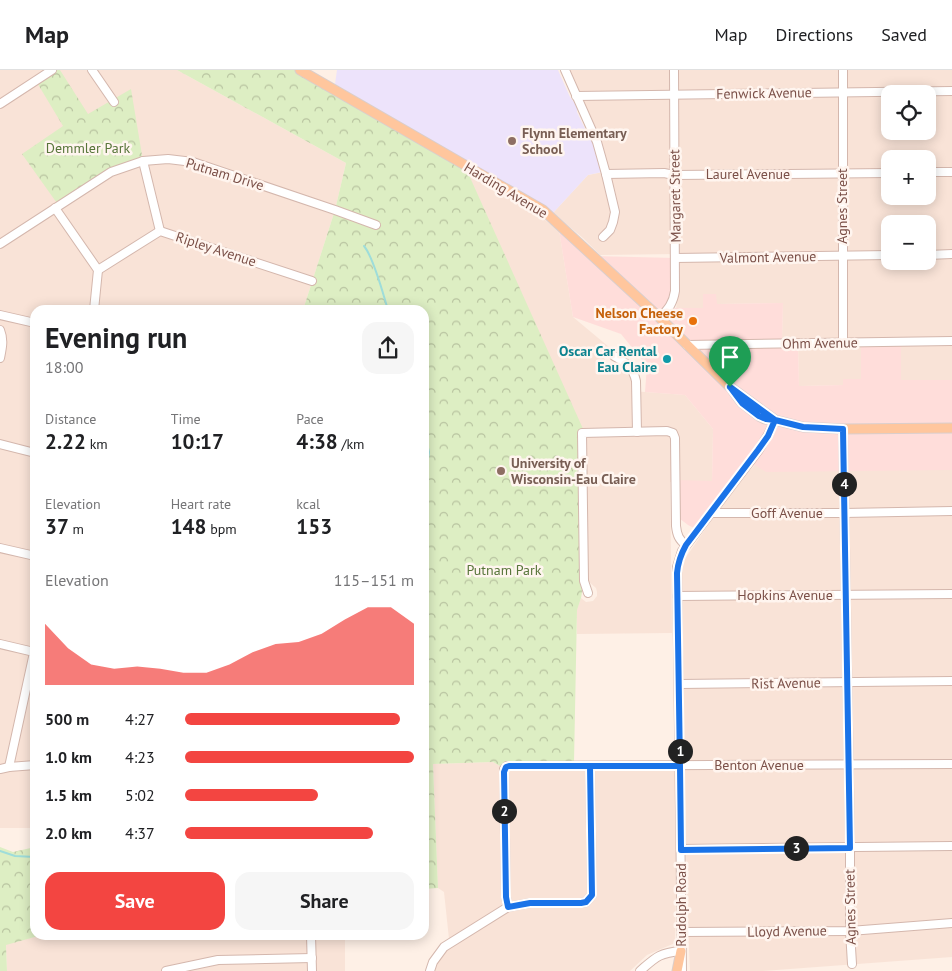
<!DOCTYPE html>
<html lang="en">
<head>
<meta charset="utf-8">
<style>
  body { margin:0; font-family:"PT Sans",sans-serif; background:#f6f6f6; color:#202124; height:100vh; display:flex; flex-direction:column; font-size:19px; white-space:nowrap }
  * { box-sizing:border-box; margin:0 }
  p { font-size:16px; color:#757577 }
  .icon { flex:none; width:28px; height:28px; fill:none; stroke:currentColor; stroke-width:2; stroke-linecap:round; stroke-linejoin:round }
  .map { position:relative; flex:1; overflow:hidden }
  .sheet { position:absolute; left:30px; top:235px; width:399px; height:635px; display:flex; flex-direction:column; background:#fff; border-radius:15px; box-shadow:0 2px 12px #0003 }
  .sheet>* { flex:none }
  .controls { position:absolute; left:881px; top:15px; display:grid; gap:10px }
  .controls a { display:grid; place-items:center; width:55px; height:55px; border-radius:10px; background:#fff; box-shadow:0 2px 12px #0003; font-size:25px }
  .pin { position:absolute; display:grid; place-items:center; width:42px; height:42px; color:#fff; margin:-51px -21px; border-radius:50% 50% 50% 0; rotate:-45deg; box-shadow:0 0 5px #0007 }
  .pin .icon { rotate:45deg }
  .km { position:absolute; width:25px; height:25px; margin:-12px; border-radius:50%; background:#222; color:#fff; font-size:14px; line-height:25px; text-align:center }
  .round { display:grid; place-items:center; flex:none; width:52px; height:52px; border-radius:15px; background:#f6f6f6 }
  .summary { display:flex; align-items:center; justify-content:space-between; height:85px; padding:0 15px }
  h1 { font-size:28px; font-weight:700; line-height:38px }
  .metrics { display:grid; grid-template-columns:repeat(3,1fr); gap:8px; height:85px; padding:5px 15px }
  .metrics div { display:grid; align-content:center }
  .metrics b { font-size:21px; font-weight:700 }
  .metrics small { font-size:14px; font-weight:400 }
  .metrics p { font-size:14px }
  .chart { height:140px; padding:10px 15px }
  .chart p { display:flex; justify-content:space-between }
  .chart svg { width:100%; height:90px; margin-top:5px; fill:#f34541; opacity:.7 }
  .primary-button { display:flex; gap:10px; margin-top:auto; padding:10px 15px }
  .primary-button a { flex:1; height:58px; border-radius:15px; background:#f34541; color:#fff; font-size:20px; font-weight:700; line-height:58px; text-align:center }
  .primary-button a+a { background:#f6f6f6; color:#202124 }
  ul { padding:0 15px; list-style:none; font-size:16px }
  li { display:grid; grid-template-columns:80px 60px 1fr; align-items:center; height:38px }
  li i { height:12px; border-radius:6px; background:#f34541 }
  header { display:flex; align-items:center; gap:30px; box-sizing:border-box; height:70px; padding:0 25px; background:#fff; border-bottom:1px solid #e0e0e0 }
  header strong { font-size:24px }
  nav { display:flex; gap:28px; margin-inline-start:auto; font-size:18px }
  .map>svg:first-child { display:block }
  .residential { fill:#f9e3d7; fill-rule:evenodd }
  .commercial { fill:#ffddda }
  .education { fill:#ede3fb }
  .forest { fill:url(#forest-crowns) }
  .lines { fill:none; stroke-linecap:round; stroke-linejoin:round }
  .stream { stroke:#9eddda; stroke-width:2 }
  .minor-casing { stroke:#d4b7ad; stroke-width:10 }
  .major-casing { stroke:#dacecc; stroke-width:11 }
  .minor { stroke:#fff; stroke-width:8 }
  .major { stroke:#ffc69d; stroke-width:9 }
  .route-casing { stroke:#fff; stroke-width:10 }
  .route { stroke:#1a73e8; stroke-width:6 }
  .education-dot { fill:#8d6e63; stroke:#fff5ef; stroke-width:2 }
  .food-dot { fill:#e8710a; stroke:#fff5ef; stroke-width:2 }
  .culture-dot { fill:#0f9aa8; stroke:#fff5ef; stroke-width:2 }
  .labels { text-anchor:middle; stroke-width:5; stroke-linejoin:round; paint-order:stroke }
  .street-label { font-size:14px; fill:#7b5048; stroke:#fff5ef }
  .education-label { font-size:14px; font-weight:bold; fill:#785e54; stroke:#fff5ef; text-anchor:start }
  .park-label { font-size:14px; fill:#577539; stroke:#fff5ef }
  .food-label { font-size:14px; font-weight:bold; fill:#c56008; stroke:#fff5ef; text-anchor:end }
  .culture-label { font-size:14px; font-weight:bold; fill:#0d838f; stroke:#fff5ef; text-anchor:end }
</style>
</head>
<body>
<header>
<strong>Map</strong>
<nav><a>Map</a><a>Directions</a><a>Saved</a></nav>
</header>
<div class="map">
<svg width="952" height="901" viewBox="0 0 952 901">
  <defs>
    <pattern id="forest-crowns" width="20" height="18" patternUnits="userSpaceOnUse" patternTransform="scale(1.25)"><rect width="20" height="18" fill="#ddeec3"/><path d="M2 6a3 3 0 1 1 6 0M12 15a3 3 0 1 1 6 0" fill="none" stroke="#b8c3a0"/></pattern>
  </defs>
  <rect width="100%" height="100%" fill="#fef0e6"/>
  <g class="residential">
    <path d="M0 0H177L346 93 335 140 303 240H35V758H0Z"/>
    <path d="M568 0H952V314V310H901V272L861 309H843V315L799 316 798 269H782L783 233 716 234V224H703V238H676L678 229V184L600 185 583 168 553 143 588 105 609 101 602 74ZM890 24H928V61H890ZM890 89H928V126H890ZM890 154H928V191H890Z"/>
    <path d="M468 102 522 134 559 160 573 247 609 277 605 280 603 285 606 292 608 293 621 295 629 301 632 307V321L685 325 713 359 712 411 670 412 672 563 577 564V539L581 528 586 532 593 531 597 526V522L596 518 588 511 587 507Z"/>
    <path d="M755 395 952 400V887L763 901H690L687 837 681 499 684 490 711 451 748 402Z"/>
    <path d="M493 692 500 696V708H507L508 702 512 699H671L674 700 675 705 676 823 675 873 647 885 630 901H434L436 894 446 881 452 875 449 869 444 822 438 818 433 694Z"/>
    <path d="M42 865H345V901H7L6 874Z"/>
  </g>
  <path class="commercial" d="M558 154 593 186 675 188 669 238H703V224H716L717 234 783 233 782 273H798L799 316 843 315V309H861V272H901V310H952V400L766 402 755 395 740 405 698 460 688 455 675 445V410L712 411 713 359 685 325 645 322 647 296 621 264 573 247Z"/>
  <path class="education" d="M337 0H558L570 27 577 36V42L589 67 594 74 602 102 588 105 553 143 532 129 335 14Z"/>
  <g class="forest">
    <path d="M52 0H60L88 44 131 19 143 91 111 102 59 136 22 84 63 56 36 11Z"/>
    <path d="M177 0H300L464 94 584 361V511L581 528 577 540 574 692H506L500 696 493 692 433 694 438 818 424 819V240H303L335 140 346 93Z"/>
    <path d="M0 777 13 782 35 777V865H42L6 875 7 901H0Z"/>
  </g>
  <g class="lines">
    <g class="stream">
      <path d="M364 176C374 188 383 224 388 240"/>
      <path d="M424 361 429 382 424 412 426 421 424 427"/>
      <path d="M0 781 15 786 35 787"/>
    </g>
    <g class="minor-casing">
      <g id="minor">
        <path d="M92 0 114 32"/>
        <path d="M565 0 597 72 606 104 615 142 613 152 610 160 603 167"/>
        <path d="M843 0V272"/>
        <path d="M576 26 952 21"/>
        <path d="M0 34 52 0"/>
        <path d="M143 91 160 161"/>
        <path d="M928 102H952"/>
        <path d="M606 104 664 103 674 105 890 103"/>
        <path d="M55 138 98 200 94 240"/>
        <path d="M0 174 111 102 143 91 168 89 193 92 335 140 376 155"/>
        <path d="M928 185 952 184"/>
        <path d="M675 188 890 185"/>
        <path d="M98 200 160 161 312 211"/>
        <path d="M0 245 35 253"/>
        <path d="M660 248C668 239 673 234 675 221L674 0"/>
        <path d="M0 260C4 270 2 278 0 288"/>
        <path d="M687 275 952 271"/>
        <path d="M614 286C625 292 633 297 636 311L637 362"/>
        <path d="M843 359 850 770V861L852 894"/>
        <path d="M0 374 35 383"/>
        <path d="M711 443H844L952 441"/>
        <path d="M0 478 35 486"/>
        <path d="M588 523 584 511 582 363 667 361 673 363 675 368 676 456C677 465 679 470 686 475"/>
        <path d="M677 526 952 524"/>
        <path d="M0 574 34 582"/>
        <path d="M680 614 952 611"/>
        <path d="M9 697 35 578"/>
        <path d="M0 699 9 697 35 695"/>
        <path d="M681 779 952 776"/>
        <path d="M508 837 530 833H581L586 832 592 825 590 696"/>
        <path d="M682 862 850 861 952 853"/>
        <path d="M311 865 312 901"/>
        <path d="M166 901 218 890 312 888"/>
        <path d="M430 901 433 892 444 877 508 837 506 827 504 703V699L507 696 952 694"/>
        <path d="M640 901C656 887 659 883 681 881"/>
        <path d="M682 901 677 497 682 481 758 381 768 365 775 350"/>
      </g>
    </g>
    <g class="major-casing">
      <g id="major">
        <path d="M300 0 543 140 660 248 730 317 775 350"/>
        <path d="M733 321 742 333 759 346 765 349 775 350 803 357 843 359 952 358"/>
        <path d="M677 901 681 881"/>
      </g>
    </g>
    <use href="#minor" class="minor"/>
    <use href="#major" class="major"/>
  </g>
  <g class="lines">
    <g class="route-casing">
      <path id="route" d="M730 317 775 350 768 366 758 380 686 475C681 484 678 492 677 503L680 696H590L592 825 586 832 581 833H530L508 837 506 827 504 702 506 697 509 696H583C613 696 643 696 673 696H680L681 780 850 778 843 359 803 357 775 350 766 349 759 346 742 333 730 317"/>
    </g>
    <use href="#route" class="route"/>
  </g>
  <g class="education-dot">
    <circle cx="512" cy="71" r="5"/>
    <circle cx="501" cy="401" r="5"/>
  </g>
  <circle class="food-dot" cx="693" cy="251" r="5"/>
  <circle class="culture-dot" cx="667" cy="289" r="5"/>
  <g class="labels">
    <g class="street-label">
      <text transform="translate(764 23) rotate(-1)" y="5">Fenwick Avenue</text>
      <text transform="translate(225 104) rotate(17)" y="5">Putnam Drive</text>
      <text x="748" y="109">Laurel Avenue</text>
      <text transform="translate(506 120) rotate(31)" y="5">Harding Avenue</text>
      <text transform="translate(675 126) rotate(-91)" y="5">Margaret Street</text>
      <text transform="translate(842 136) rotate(-90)" y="5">Agnes Street</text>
      <text transform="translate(216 179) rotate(18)" y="5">Ripley Avenue</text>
      <text transform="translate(768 187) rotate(-1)" y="5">Valmont Avenue</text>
      <text transform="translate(820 273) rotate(-1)" y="5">Ohm Avenue</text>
      <text x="787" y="448">Goff Avenue</text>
      <text x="785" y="530">Hopkins Avenue</text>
      <text transform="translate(786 613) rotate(-1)" y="5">Rist Avenue</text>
      <text x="759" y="700">Benton Avenue</text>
      <text transform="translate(681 835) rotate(-90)" y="5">Rudolph Road</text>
      <text transform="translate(850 837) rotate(-91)" y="5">Agnes Street</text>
      <text transform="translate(787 861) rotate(-1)" y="5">Lloyd Avenue</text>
    </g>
    <g class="education-label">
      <text x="522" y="68">Flynn Elementary<tspan x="522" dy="16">School</tspan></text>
      <text x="511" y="398">University of<tspan x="511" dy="16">Wisconsin-Eau Claire</tspan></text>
    </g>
    <g class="park-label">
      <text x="88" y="83">Demmler Park</text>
      <text x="504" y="505">Putnam Park</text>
    </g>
    <g class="food-label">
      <text x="683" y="248">Nelson Cheese<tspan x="683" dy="16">Factory</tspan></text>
    </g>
    <g class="culture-label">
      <text x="657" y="286">Oscar Car Rental<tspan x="657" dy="16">Eau Claire</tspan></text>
    </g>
  </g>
</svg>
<div class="controls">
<a><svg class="icon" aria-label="locate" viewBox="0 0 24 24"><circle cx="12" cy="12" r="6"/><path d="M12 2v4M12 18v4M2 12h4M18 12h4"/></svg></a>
<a>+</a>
<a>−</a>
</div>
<div class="pin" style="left:730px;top:317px;background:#1e9e55"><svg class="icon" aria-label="arrive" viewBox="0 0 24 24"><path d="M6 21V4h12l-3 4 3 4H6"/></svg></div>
<b class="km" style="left:680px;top:681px">1</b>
<b class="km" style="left:504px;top:741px">2</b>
<b class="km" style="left:796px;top:778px">3</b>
<b class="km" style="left:844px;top:414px">4</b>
<section class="sheet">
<div class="summary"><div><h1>Evening run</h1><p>18:00</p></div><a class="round"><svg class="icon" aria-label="share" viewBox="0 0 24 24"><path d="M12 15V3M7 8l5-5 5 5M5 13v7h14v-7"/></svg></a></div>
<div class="metrics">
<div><p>Distance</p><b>2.22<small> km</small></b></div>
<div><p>Time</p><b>10:17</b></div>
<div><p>Pace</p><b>4:38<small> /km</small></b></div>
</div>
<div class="metrics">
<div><p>Elevation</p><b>37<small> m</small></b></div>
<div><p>Heart rate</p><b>148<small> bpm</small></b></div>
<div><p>kcal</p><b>153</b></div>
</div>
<div class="chart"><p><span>Elevation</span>115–151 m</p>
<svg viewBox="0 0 160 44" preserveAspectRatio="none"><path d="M0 44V14L10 26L20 34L30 36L40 35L50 36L60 38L70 38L80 34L90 28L100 24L110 23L120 19L130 12L140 6L150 6L160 14V44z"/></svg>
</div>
<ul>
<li><b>500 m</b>4:27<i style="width:94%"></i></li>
<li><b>1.0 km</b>4:23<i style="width:100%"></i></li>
<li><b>1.5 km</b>5:02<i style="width:58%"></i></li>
<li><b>2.0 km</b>4:37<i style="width:82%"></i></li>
</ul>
<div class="primary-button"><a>Save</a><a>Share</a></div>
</section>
</div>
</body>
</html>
